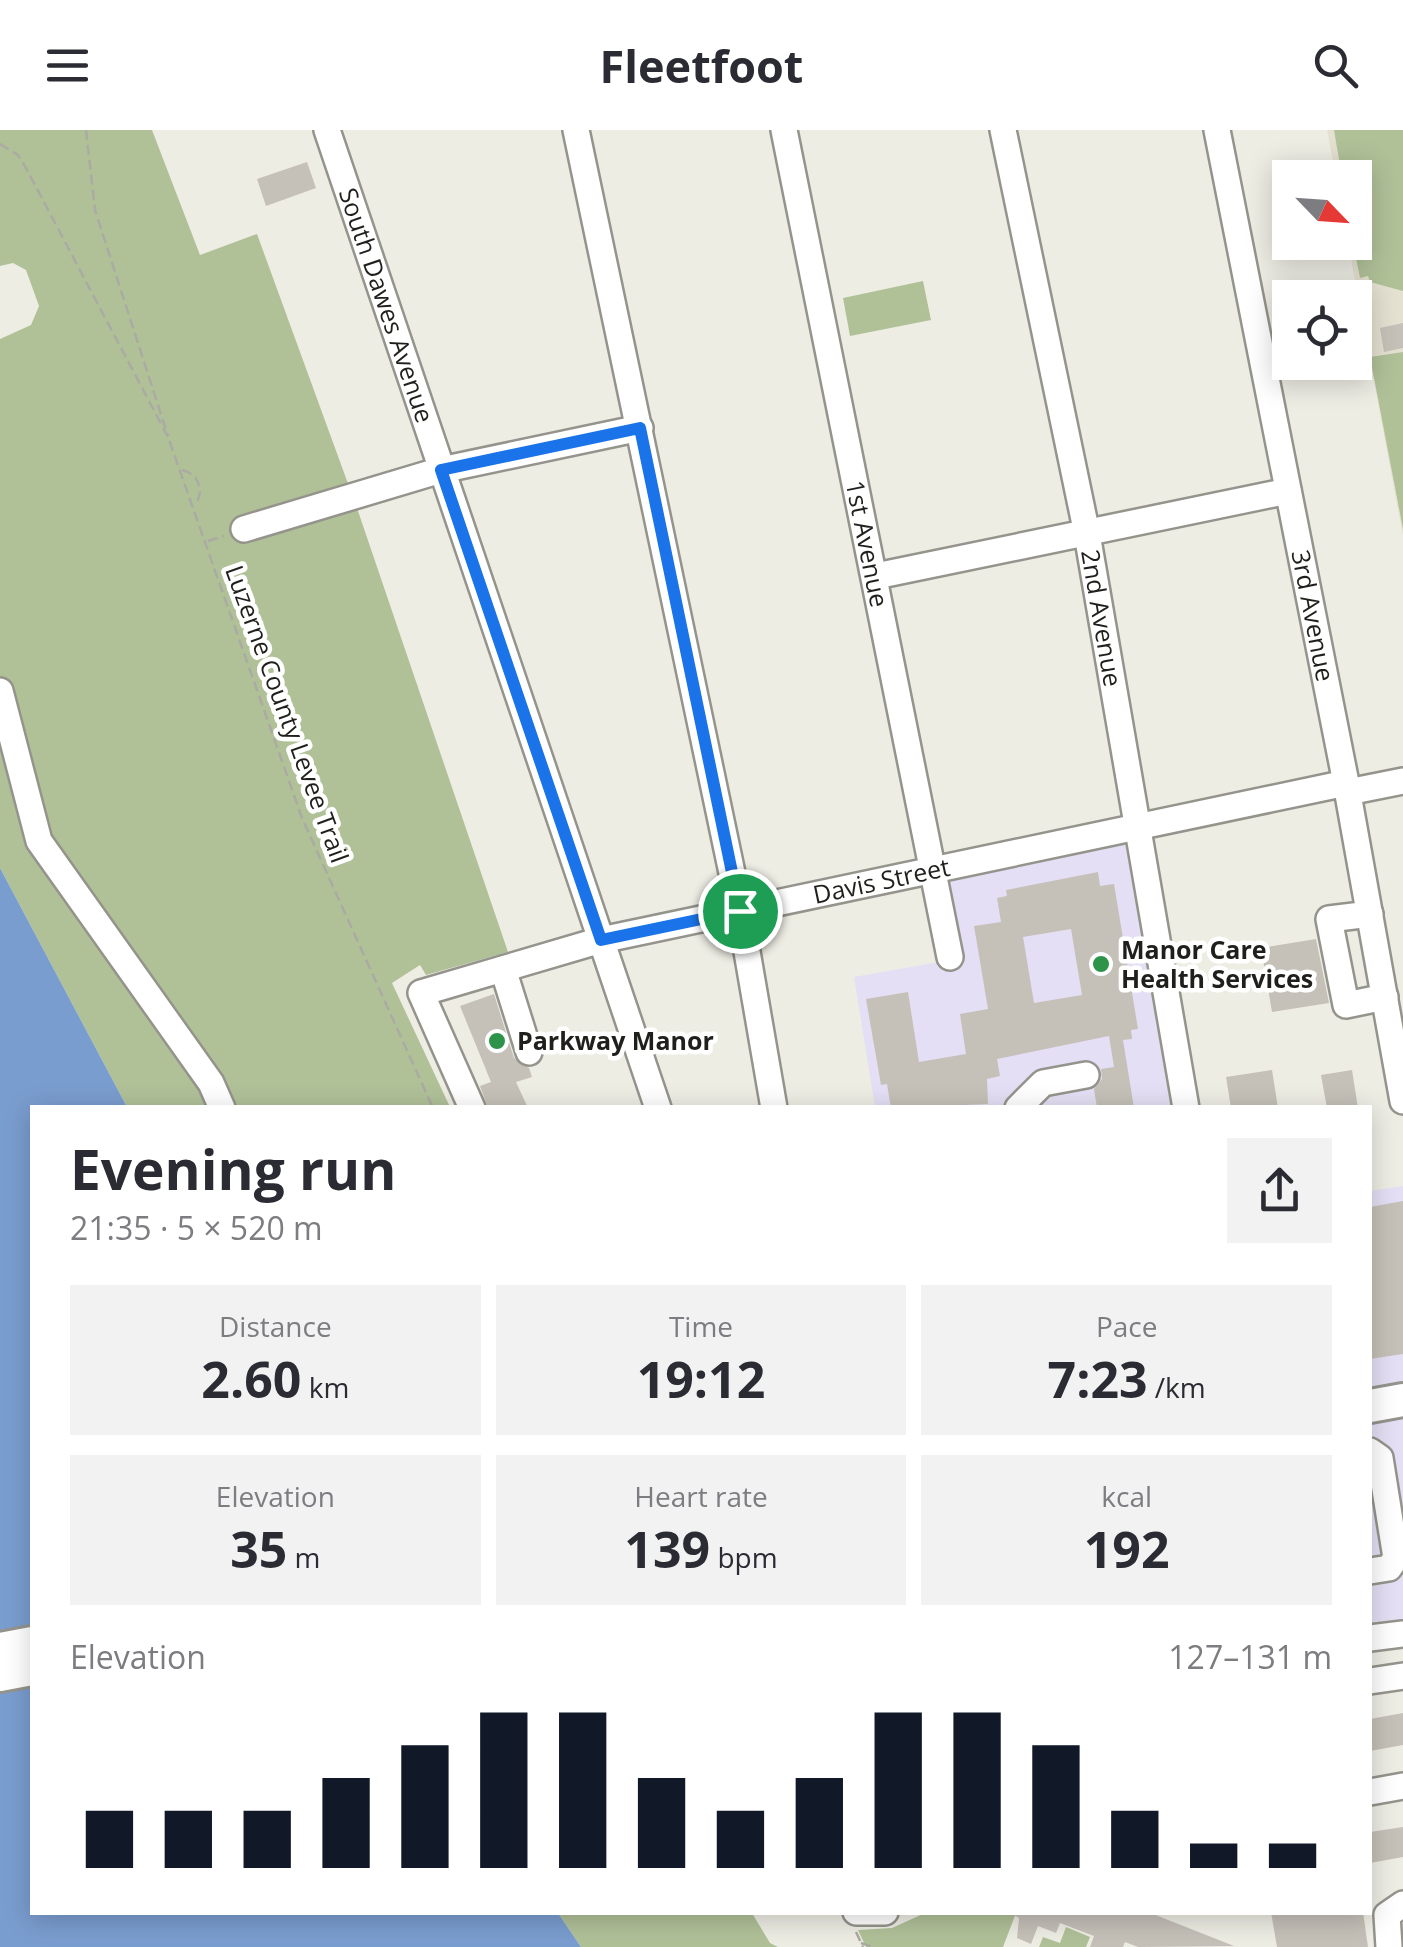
<!DOCTYPE html>
<html lang="en">
<head>
<meta charset="utf-8">
<style>
  body { margin:0; font-family:"Open Sans",sans-serif; background:#f2f2f3; color:#2b2b33; height:100vh; display:flex; flex-direction:column; font-size:38px; white-space:nowrap }
  * { box-sizing:border-box; margin:0 }
  p { font-size:32px; color:#7c7c81 }
  .icon { flex:none; width:55px; height:55px; fill:none; stroke:currentColor; stroke-width:2; stroke-linecap:round; stroke-linejoin:round }
  .map { position:relative; flex:1; overflow:hidden }
  .details { position:absolute; left:30px; top:975px; width:1342px; height:810px; display:flex; flex-direction:column; background:#fff; border-radius:0px; box-shadow:0 5px 25px #0003 }
  .details>* { flex:none }
  .needle { width:65px; rotate:115deg }
  .tools { position:absolute; left:1272px; top:30px; display:grid; gap:20px }
  .tools a { display:grid; place-items:center; width:100px; height:100px; border-radius:0px; background:#fff; box-shadow:0 5px 25px #0003; font-size:50px }
  .pin { position:absolute; display:grid; place-items:center; width:85px; height:85px; color:#fff; margin:-42px; border:5px solid #fff; border-radius:50%; box-shadow:0 2px 10px #0007 }
  .round { display:grid; place-items:center; flex:none; width:105px; height:105px; border-radius:0px; background:#f2f2f3 }
  .overview { display:flex; align-items:center; justify-content:space-between; height:170px; padding:0 40px }
  h1 { font-size:55px; font-weight:700; line-height:75px }
  .stats { display:grid; grid-template-columns:repeat(3,1fr); gap:15px; height:170px; padding:10px 40px }
  .stats div { display:grid; align-content:center; border-radius:0px; background:#f2f2f3; text-align:center }
  .stats b { font-size:50px; font-weight:700 }
  .stats small { font-size:28px; font-weight:400 }
  .stats p { font-size:28px }
  .chart { height:280px; padding:20px 40px }
  .chart p { display:flex; justify-content:space-between }
  .chart svg { width:100%; height:180px; margin-top:10px; stroke:#111827; stroke-width:6 }
  header { display:flex; justify-content:space-between; align-items:center; height:130px; padding:0 40px; background:#fff; font-size:45px; font-weight:700 }
  .map>svg:first-child { display:block }
  .commercial { fill:#e4dff4 }
  .built { fill:#e4e1d1 }
  .green { fill:#b0c198 }
  .water { fill:#7a9dcf }
  .building { fill:#c5c0b8; fill-rule:evenodd }
  .lines { fill:none; stroke-linecap:round; stroke-linejoin:round }
  .minor-casing { stroke:#95948c; stroke-width:30 }
  .major-casing { stroke:#95948c; stroke-width:38 }
  .path { stroke:#abaaa3; stroke-width:2.5; stroke-dasharray:10 5; stroke-linecap:butt }
  .minor { stroke:#fff; stroke-width:25 }
  .major { stroke:#fff; stroke-width:32 }
  .route-casing { stroke:#fff; stroke-width:20 }
  .route { stroke:#1a73e8; stroke-width:12 }
  .poi-dot { fill:#2c9349; stroke:#fff; stroke-width:4 }
  .labels { text-anchor:middle; stroke-width:9; stroke-linejoin:round; paint-order:stroke }
  .street-label { font-size:25px; fill:#1f1f1c; stroke:#fff }
  .poi-label { font-size:25px; font-weight:bold; fill:#1f1f1c; stroke:#fff; text-anchor:start }
</style>
</head>
<body>
<header><svg class="icon" aria-label="menu" viewBox="0 0 24 24"><path d="M4 6h16M4 12h16M4 18h16"/></svg>Fleetfoot<svg class="icon" aria-label="search" viewBox="0 0 24 24"><circle cx="10" cy="10" r="6"/><path d="M15 15l6 6"/></svg></header>
<div class="map">
<svg width="1403" height="1817" viewBox="0 0 1403 1817">
  <rect width="100%" height="100%" fill="#eeede4"/>
  <g class="commercial">
    <path d="M1133 706 1179 977H875L854 847 956 829 949 742Z"/>
    <path d="M1403 1056V1510L1370 1516V1061Z"/>
  </g>
  <path class="built" d="M1327 0H1403V406L1348 113 1355 112V48L1336 47Z"/>
  <g class="green">
    <path d="M0 0H152L200 125 257 104 358 381 508 822 426 845 420 835 392 853 450 977H127L0 738V209L31 195 39 176 26 140 13 133 0 136Z"/>
    <path d="M1334 0H1403V161L1370 152 1368 146 1360 148 1353 113 1355 48 1342 47Z"/>
    <path d="M923 151 931 190 850 206 843 168Z"/>
    <path d="M1403 222V399L1370 227Z"/>
    <path d="M558 1783H752L770 1813 778 1817H581Z"/>
    <path d="M925 1783H1016L1003 1817H866L858 1800 892 1798Z"/>
    <path d="M1066 1797 1090 1807 1086 1817H1039L1043 1807 1060 1813Z"/>
  </g>
  <path class="water" d="M0 738 127 977 32 978V1782L558 1783 581 1817H0Z"/>
  <g class="building">
    <path d="M307 32 316 58 266 76 257 49Z"/>
    <path d="M1403 193V218L1384 222 1380 198Z"/>
    <path d="M1098 742 1100 756 1114 754 1138 899 1131 900 1132 909 1123 910 1134 978H1097L1094 959 1102 949 1101 939 1114 937 1109 906 997 929 1000 946 987 949 988 974 891 978 887 954 881 955 866 869 908 862 919 932 966 924 960 884 988 879 974 796 1001 792 997 768 1007 766 1006 760ZM1071 799 1082 865 1034 873 1023 807Z"/>
    <path d="M1316 809 1329 873 1272 882 1261 818Z"/>
    <path d="M494 864 514 928 529 938 532 947 516 952 528 978H488L480 956 491 952 460 876Z"/>
    <path d="M1272 940 1278 978H1231L1226 947Z"/>
    <path d="M1352 940 1358 978H1327L1321 945Z"/>
    <path d="M1403 1071V1224L1370 1229V1077Z"/>
    <path d="M1403 1583V1615L1370 1621V1589Z"/>
    <path d="M1403 1697V1727L1370 1733V1702Z"/>
    <path d="M1008 1782H1148L1234 1816 1138 1817 1125 1812 1123 1817H1090L1094 1806 1060 1793 1056 1803 1038 1796 1031 1814 1017 1808 1019 1788Z"/>
    <path d="M1271 1782H1363L1368 1817H1277Z"/>
  </g>
  <g class="lines">
    <g class="minor-casing">
      <g id="minor">
        <path id="s1" d="M327 0 658 978"/>
        <path d="M576 0 740 781 774 978"/>
        <path id="s2" d="M784 0 950 827"/>
        <path id="s3" d="M1003 0 1087 404 1186 978"/>
        <path id="s4" d="M1217 0 1346 653 1403 971"/>
        <path d="M244 399 441 340 640 298"/>
        <path d="M876 446 1288 361"/>
        <path d="M0 561 39 711 211 953 222 978"/>
        <path d="M1348 662 1403 651"/>
        <path d="M1370 784 1329 789 1346 875 1385 867"/>
        <path d="M503 839 529 922"/>
        <path id="s5" d="M472 978 421 863 601 810 1346 653"/>
        <path d="M1018 978 1043 953 1086 945"/>
        <path d="M1370 1321 1380 1328 1396 1428 1389 1438 1370 1441"/>
        <path d="M1370 1508 1403 1504"/>
        <path d="M1370 1551 1403 1546"/>
        <path d="M1370 1662 1403 1656"/>
        <path d="M856 1782H885"/>
        <path d="M1389 1817 1387 1785 1403 1774"/>
      </g>
    </g>
    <g class="major-casing">
      <g id="major">
        <path d="M1370 1276 1403 1270"/>
        <path d="M0 1519 32 1513"/>
        <path d="M0 1545 32 1539"/>
      </g>
    </g>
    <g class="path">
      <path d="M86 0 95 80 168 306"/>
      <path d="M0 14 18 25 26 38 168 307 302 688 433 978"/>
      <path d="M182 340C199 344 205 361 195 375"/>
      <path d="M208 411 224 406"/>
      <path d="M856 1802 863 1817"/>
      <path d="M861 1813 873 1817"/>
    </g>
    <use href="#minor" class="minor"/>
    <use href="#major" class="major"/>
  </g>
  <g class="lines">
    <g class="route-casing">
      <path id="route" d="M640 298 740 781 601 810 441 340Z"/>
    </g>
    <use href="#route" class="route"/>
  </g>
  <g class="poi-dot">
    <circle cx="1101" cy="834" r="10"/>
    <circle cx="497" cy="911" r="10"/>
  </g>
  <g class="labels">
    <g class="street-label">
      <text dy="9" stroke="none"><textPath href="#s1" startOffset="185">South Dawes Avenue</textPath></text>
      <text dy="9" stroke="none"><textPath href="#s2" startOffset="422">1st Avenue</textPath></text>
      <text dy="9" stroke="none"><textPath href="#s4" startOffset="495">3rd Avenue</textPath></text>
      <text dy="9" stroke="none"><textPath href="#s3" startOffset="498">2nd Avenue</textPath></text>
      <text transform="translate(287 584) rotate(70)" y="9">Luzerne County Levee Trail</text>
      <text dy="9" stroke="none"><textPath href="#s5" startOffset="600">Davis Street</textPath></text>
    </g>
    <g class="poi-label">
      <text x="1121" y="829">Manor Care<tspan x="1121" dy="29">Health Services</tspan></text>
      <text x="517" y="920">Parkway Manor</text>
    </g>
  </g>
</svg>
<div class="tools">
<a><svg class="needle" viewBox="-14 -14 28 28"><path d="M0-13l5 13h-10z" fill="#e53935"/><path d="M0 13l5-13h-10z" fill="#7c7c81"/></svg></a>
<a><svg class="icon" aria-label="locate" viewBox="0 0 24 24"><circle cx="12" cy="12" r="6"/><path d="M12 2v4M12 18v4M2 12h4M18 12h4"/></svg></a>
</div>
<div class="pin" style="left:740px;top:781px;background:#1e9e55"><svg class="icon" aria-label="arrive" viewBox="0 0 24 24"><path d="M6 21V4h12l-3 4 3 4H6"/></svg></div>
<section class="details">
<div class="overview"><div><h1>Evening run</h1><p>21:35 · 5 × 520 m</p></div><a class="round"><svg class="icon" aria-label="share" viewBox="0 0 24 24"><path d="M12 15V3M7 8l5-5 5 5M5 13v7h14v-7"/></svg></a></div>
<div class="stats">
<div><p>Distance</p><b>2.60<small> km</small></b></div>
<div><p>Time</p><b>19:12</b></div>
<div><p>Pace</p><b>7:23<small> /km</small></b></div>
</div>
<div class="stats">
<div><p>Elevation</p><b>35<small> m</small></b></div>
<div><p>Heart rate</p><b>139<small> bpm</small></b></div>
<div><p>kcal</p><b>192</b></div>
</div>
<div class="chart"><p><span>Elevation</span>127–131 m</p>
<svg viewBox="0 0 160 44" preserveAspectRatio="none"><path d="M5 44V30M15 44V30M25 44V30M35 44V22M45 44V14M55 44V6M65 44V6M75 44V22M85 44V30M95 44V22M105 44V6M115 44V6M125 44V14M135 44V30M145 44V38M155 44V38"/></svg>
</div>
</section>
</div>
</body>
</html>
